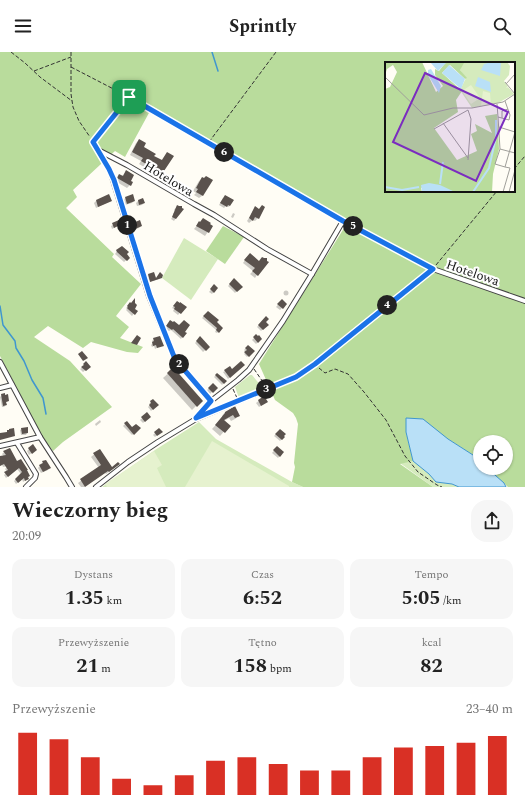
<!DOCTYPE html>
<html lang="pl">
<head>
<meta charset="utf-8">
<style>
  body { margin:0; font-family:Spectral,serif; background:#f6f6f6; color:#222; height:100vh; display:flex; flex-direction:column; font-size:15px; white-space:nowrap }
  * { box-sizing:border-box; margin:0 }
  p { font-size:13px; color:#767676 }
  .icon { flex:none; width:22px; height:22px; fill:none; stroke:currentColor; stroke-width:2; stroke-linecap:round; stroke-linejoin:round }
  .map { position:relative; height:435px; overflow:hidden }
  .side { display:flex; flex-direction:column; background:#fff; flex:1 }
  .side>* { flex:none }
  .fabs { position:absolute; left:473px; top:383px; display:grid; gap:8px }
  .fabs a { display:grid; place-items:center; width:40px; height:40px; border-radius:50%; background:#fff; box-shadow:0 1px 3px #0004; font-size:20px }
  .pin { position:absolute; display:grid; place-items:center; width:34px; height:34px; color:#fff; margin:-17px; border-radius:8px; box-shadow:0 2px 6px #0006 }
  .km { position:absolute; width:20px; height:20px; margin:-10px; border-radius:50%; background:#222; color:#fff; font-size:11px; line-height:20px; text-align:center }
  .round { display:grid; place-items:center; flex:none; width:42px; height:42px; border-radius:16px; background:#f6f6f6 }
  .overview { display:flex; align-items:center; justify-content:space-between; height:68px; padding:0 12px }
  h1 { font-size:22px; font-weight:700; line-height:30px }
  .figures { display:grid; grid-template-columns:repeat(3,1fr); gap:6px; height:68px; padding:4px 12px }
  .figures div { display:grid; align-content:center; border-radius:10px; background:#f6f6f6; text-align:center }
  .figures b { font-size:20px; font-weight:700 }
  .figures small { font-size:11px; font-weight:400 }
  .figures p { font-size:11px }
  .chart { height:112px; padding:8px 12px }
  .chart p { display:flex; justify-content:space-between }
  .chart svg { width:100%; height:72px; margin-top:4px; stroke:#d93025; stroke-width:6 }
  header { display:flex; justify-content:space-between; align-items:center; height:52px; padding:0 12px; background:#fff; font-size:18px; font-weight:700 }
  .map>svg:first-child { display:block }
  .green { fill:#d5ebbd }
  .forest { fill:#b9dc9c; fill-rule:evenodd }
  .pitch { fill:#e6f2cf }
  .water { fill:#b9e0f7; stroke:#3f96cf }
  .shadow { fill:#0003 }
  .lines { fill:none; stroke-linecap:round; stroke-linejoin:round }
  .stream { stroke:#3f96cf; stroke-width:1.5 }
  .building { fill:#5a524d }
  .street-casing { stroke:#444; stroke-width:6 }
  .path { stroke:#333; stroke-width:1; stroke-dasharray:4 2; stroke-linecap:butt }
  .street { stroke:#fff; stroke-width:4 }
  .route-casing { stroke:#fff; stroke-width:8 }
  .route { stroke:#1a73e8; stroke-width:5 }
  .labels { text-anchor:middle; stroke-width:4; stroke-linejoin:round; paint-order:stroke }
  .street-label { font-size:13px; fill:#111; stroke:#fff }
  .inset-river { fill:none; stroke:#b9e0f7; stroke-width:2 }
  .inset-road { fill:none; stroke:#a09f9a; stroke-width:1 }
  .view { fill:#7b2cbf; fill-opacity:0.15; stroke:#7b2cbf; stroke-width:2 }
  .inset-edge { fill:none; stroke:#111; stroke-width:2 }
</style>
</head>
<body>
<header><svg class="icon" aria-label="menu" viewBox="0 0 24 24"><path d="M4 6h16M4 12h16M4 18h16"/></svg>Sprintly<svg class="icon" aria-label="search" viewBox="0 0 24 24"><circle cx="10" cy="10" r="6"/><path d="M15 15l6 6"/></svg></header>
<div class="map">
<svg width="525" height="435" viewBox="0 0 525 435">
  <rect width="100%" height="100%" fill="#fffdf5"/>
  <g class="green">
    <path d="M184 186 218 207 191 248 162 226Z"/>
    <path d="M250 323H252L262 335V337L239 346 235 335Z"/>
    <path d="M199 370 216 387 292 430 303 435H102L155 398Z"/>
    <path d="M413 409 429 422 436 430 452 432 459 435H433L400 411Z"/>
  </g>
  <g class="forest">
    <path d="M0 0H525V435H508L487 416H506V390H480V410L473 403 448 387 406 380 413 409 400 412 433 435H303L292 430 295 415 294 411 298 372 296 366 293 361 275 348 259 312 346 173 150 59 125 105 115 99 73 138 77 145 66 156 114 202 112 205 141 232 116 264 129 275 120 286 143 295 138 301 127 300 91 290 83 296 48 274 34 285 70 309 112 355 63 390 53 399 42 384 0 304ZM386 11H514V139H386Z"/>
    <path d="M223 174 244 185 225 212 206 199Z"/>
  </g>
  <g class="pitch">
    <path d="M212 389 289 434V435H185Z"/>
    <path d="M154 399 162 413 157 416 166 435H107L105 432Z"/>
  </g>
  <path class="water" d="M406 366 423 367 448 387 473 403 480 410V416H487L504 431 506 435H459L452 432 436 430 429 422 413 409 406 380Z"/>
  <g class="shadow">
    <path d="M139 88 143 96 153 104 161 109 167 101 164 118 161 121 159 120 156 122 139 112 141 109 130 103 136 91Z"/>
    <path d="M126 120 130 133 127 136 115 129 119 123 122 124Z"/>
    <path d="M202 126 211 129 202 144 199 146 194 143 196 141 193 139 199 129Z"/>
    <path d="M109 144 111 149 109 150 96 156 94 151 96 149Z"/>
    <path d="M125 146 134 149 132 151 125 153 124 148Z"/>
    <path d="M223 146 230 154 228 155 226 154 224 156 219 153Z"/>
    <path d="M143 147 144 151 142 153 137 154 136 151 138 149Z"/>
    <path d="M177 154 182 157 174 169 171 167 174 163 173 162 175 159 174 158Z"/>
    <path d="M256 156 259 158 258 166 255 169 253 168 249 171 247 169 253 159Z"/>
    <path d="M233 161 235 162 233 166 231 165Z"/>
    <path d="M118 170 119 173 112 177 111 174Z"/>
    <path d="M199 171 209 173 212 174 205 184 194 177Z"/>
    <path d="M134 172 141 174 139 176 133 178 132 174Z"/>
    <path d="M117 199 125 202 129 206 124 210 115 202Z"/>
    <path d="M247 205 259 210 257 223 255 226 250 222 253 219 243 211Z"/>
    <path d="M154 221 156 227 161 225 159 227 149 230 147 224 148 223Z"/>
    <path d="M234 228 241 235 235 241 228 234Z"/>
    <path d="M214 234 217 236 212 242 209 240Z"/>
    <circle cx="286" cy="241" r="2.5"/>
    <path d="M282 248 286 252 280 258 276 255Z"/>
    <path d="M177 250 185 255 178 263 173 259 174 257 172 256Z"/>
    <path d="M130 252 136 259 132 264 126 258 127 257 126 256Z"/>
    <path d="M208 260 215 271 222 276 217 281 215 280 216 278 202 266Z"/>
    <path d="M266 265 265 270 267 273 261 279 257 275Z"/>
    <path d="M170 269 185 281 181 287 171 278 169 279 165 276Z"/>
    <path d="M256 284 261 287 256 292 252 288Z"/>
    <path d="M200 286 209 295 203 300 195 291Z"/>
    <path d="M154 287 162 293 155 297 154 294 152 295 151 293 153 291 152 289Z"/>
    <path d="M248 294 253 299 247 305 244 302 246 300 244 298Z"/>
    <path d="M86 311 90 315 83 320 80 317 83 315 82 314Z"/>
    <path d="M244 313 228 327 223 320 225 319 232 318Z"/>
    <path d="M173 317 201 349 192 358 163 326Z"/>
    <path d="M217 322 226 329 222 333 214 325Z"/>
    <path d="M213 333 216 336 210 342 207 338Z"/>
    <path d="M2 343 8 349 5 351 6 353 4 355H2L0 345Z"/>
    <path d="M264 345 267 350 259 355 256 351Z"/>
    <path d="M153 348 157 353 151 359 148 355 150 353 149 352Z"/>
    <path d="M225 360 239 364 235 367 231 369 229 366 224 369 229 374 220 384 212 377 222 366V364Z"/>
    <path d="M147 362 150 365 143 371 140 368Z"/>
    <path d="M100 368 101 370 96 374 95 372Z"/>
    <path d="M127 370 132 377H139L132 383 123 374Z"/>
    <path d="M22 377 27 381 26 383H21L20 378Z"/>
    <path d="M159 377 161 380 155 385 153 383Z"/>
    <path d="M280 378 284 385 280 389 274 384Z"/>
    <path d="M33 393 34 399 29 403 27 399Z"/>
    <path d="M277 395 283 400 278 406 272 401Z"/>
    <path d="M99 398 111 416 116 415 106 422 105 421 84 435H81L78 431 99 416 91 405Z"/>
    <path d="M4 400 16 410 29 424 26 428 23 430 22 427 16 432 14 429 21 422 17 417 6 426 4 423 7 420 5 417 8 414 3 415 2 413 0 414V405H4L2 402Z"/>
    <path d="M43 410 48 418 41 421 38 416Z"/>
  </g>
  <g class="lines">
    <g class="stream">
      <path d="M212 0 218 19"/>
      <path d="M0 254 3 273 15 289 16 296 24 309 32 328 43 346 46 362"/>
    </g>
  </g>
  <g class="building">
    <path d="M139 87 146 91 144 95 156 102 154 104 162 108 167 100 174 104 164 119 162 118V119L160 118V120L141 109 143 106 132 100Z"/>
    <path d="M126 118 134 123 131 129 133 130 131 134 117 126 119 122 123 124Z"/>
    <path d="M206 124 213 128 203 144 196 140 198 137 196 136 202 125 204 126Z"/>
    <path d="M109 142 112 149 98 155 96 148Z"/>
    <path d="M133 142 135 149 127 152 125 145Z"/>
    <path d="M225 143 234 148 230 154 228 153 227 155 220 151Z"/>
    <path d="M143 146 145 151 139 153 138 148Z"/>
    <path d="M177 153 179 154H182V156L184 157 176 167 172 165Z"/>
    <path d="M262 153 265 155 259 167 255 165 253 169 249 166 255 154 259 157Z"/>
    <path d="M203 166 211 171 210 172 213 174 209 181 196 174 199 169 200 170Z"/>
    <path d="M119 168 120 173 114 176 112 171Z"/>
    <path d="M140 168 142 174 135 177 133 171Z"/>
    <path d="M122 194 129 200 127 202 130 206 127 209 117 200 116 198Z"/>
    <path d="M250 201 259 209 262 205 264 206H267V209L269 210 258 224 252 219 255 216 244 208Z"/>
    <path d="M154 220 156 226 160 220 163 223 162 226 150 230 148 222Z"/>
    <path d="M234 226 243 235 237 240 229 232Z"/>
    <path d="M214 232 218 236 214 241 210 237Z"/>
    <path d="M135 246V251L137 253 135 257 138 259 135 263 129 258 127 256 128 255 127 254 130 250 131 251Z"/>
    <path d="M282 247 287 252 283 257 277 252Z"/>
    <path d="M177 249 180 251V250L187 255 181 262 174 257 175 255 173 254Z"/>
    <path d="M208 259 219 268 217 270 223 276 219 281 216 278 217 276 203 264Z"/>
    <path d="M266 264 269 267 266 270 269 273 263 278 258 273Z"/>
    <path d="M170 268 173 270 174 269 179 273 184 268 190 273 185 280 187 281 183 286 173 277 172 278 166 274Z"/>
    <path d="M256 282 258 284 259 283 262 287 258 291 253 285Z"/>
    <path d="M137 283 141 286 137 293 131 291Z"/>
    <path d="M160 284 164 294 157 296 156 293 153 294 152 290 154 289 153 286Z"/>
    <path d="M200 284 210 295 206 299 196 289Z"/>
    <path d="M248 293 255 299 249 305 244 300 247 298 245 296Z"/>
    <path d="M82 299 88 306 83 309 78 302Z"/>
    <path d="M86 309 91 315 86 319 81 315 84 313 83 312Z"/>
    <path d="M241 309 245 313 230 326 224 318 230 314 232 317Z"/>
    <path d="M173 315 203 349 197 355 167 321Z"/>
    <path d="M217 321 227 329 224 332 215 323Z"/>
    <path d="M213 331 218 336 213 341 208 336Z"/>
    <path d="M5 341V343L8 342 9 349 6 350 7 353 3 354 1 342Z"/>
    <path d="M264 344 268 350 261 354 258 348Z"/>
    <path d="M153 347 159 353 153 358 149 353 151 351 150 349Z"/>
    <path d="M235 354 240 364 235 366 233 363 224 368 231 374 225 381 215 373 225 361V360Z"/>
    <path d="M147 360 151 365 145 370 141 365Z"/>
    <path d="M127 369 132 375 136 372 141 376 134 383 124 371Z"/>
    <path d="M28 375V381L22 382 21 376Z"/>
    <path d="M14 376 15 384 0 388V381L7 380V378H9V377Z"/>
    <path d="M159 376 163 380 157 384 154 380Z"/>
    <path d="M280 377 286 382 284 384 285 385 282 388 275 382Z"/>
    <path d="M33 392 37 398 32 402 28 396Z"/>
    <path d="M277 394 284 400 280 405 273 398Z"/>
    <path d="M10 396 17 409 21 407 28 418H27L30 424 28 425 29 427 25 429 24 426 18 431 15 427 22 420 19 416 8 425 4 420 8 418 4 412 0 414V404L6 403 3 399Z"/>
    <path d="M100 397 112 415 118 410 120 412 109 420 108 419 85 435 80 427 101 413 93 401Z"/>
    <path d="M46 408 51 416 43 420 39 413 43 411 42 409Z"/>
  </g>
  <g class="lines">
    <g class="street-casing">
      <g id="street">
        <path d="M93 89 109 117 113 128 149 244 175 307 211 349"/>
        <path d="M98 98 127 113 194 152 214 163 267 197 312 222"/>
        <path d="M0 310 40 385 0 394"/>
        <path d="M0 336 12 333"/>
        <path d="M196 366 211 349 238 328 249 318 283 269 312 222 343 169"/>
        <path d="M40 385 66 425 72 435"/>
        <path d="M17 391 36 422 35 426 26 435"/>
        <path d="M96 435 128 410 158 390 196 367 296 325 315 312 433 217 525 249"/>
      </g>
    </g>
    <g class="path">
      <path d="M11 0 25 11 40 25 72 49"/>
      <path d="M71 0V42L73 55 79 69 90 85"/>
      <path d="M71 15 129 45 339 167"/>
      <path d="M34 19 71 5"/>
      <path d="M95 86 128 45"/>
      <path d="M209 90 276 0"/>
      <path d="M514 117 525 104"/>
      <path d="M347 171 429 215"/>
      <path d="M436 213 497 139"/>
      <path d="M319 316 325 321 335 317 348 322 364 340 386 368 405 404 418 420 437 433 442 435"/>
      <path d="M254 317 265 333"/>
      <path d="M233 337 237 346"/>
    </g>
    <use href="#street" class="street"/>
  </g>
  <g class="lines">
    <g class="route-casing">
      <path id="route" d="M129 45 343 169 433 217 315 312 296 325 196 366 211 349 175 307 150 244 114 128 109 117 93 90Z"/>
    </g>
    <use href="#route" class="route"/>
  </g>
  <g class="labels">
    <g class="street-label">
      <text transform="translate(169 126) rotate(31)" y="5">Hotelowa</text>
      <text transform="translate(473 220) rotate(19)" y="5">Hotelowa</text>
    </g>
  </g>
  <g transform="translate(385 10)">
    <rect width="130" height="130" fill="#fffdf5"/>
    <path d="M77 0H122L125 4 124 13 119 19 123 24 121 26 123 25 129 32 113 41 87 46 75 28 81 16 75 8Z" fill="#d5ebbd"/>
    <path d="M0 0H37L51 30 58 24 50 13V7L54 9 61 0 79 1 75 8 82 16 80 17 65 3 57 11 77 29 71 38 73 50 49 66 72 98 92 89 86 72 92 69 90 62 107 71 100 54 112 52 114 87 108 112 107 130H70L46 122 36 126 37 130H0V27L5 25 12 10 8 3 2 7 0 13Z" fill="#b9dc9c"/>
    <path d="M86 23 95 36 86 42 77 29ZM98 29 105 31 106 43 96 44Z" fill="#e6f2cf"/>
    <path d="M45 0H61V1L53 9ZM103 1H116L115 14 96 8 99 2ZM64 3 80 17 76 27 57 11ZM46 7 56 24 54 31 43 13V8ZM93 15 105 20 106 30 90 24ZM44 121 55 123 70 130H37L36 123Z" fill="#b9e0f7"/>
    <path class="inset-river" d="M55 122 58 100M0 125 17 128 34 125M88 130 104 106 111 75V58"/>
    <path class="inset-road" d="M0 15 39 53 68 46H87L118 40 130 32 120 20M121 22 130 12M112 42 113 55M117 56V49L123 47M58 61 83 96M114 65 130 70M49 67 83 48M115 87 130 91M83 98 86 57 83 48M120 105 110 102 115 87 113 55 124 58 125 53 120 39M118 130 125 106 120 105 130 70M124 130 130 108"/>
    <path class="view" d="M40 11 123 50 91 119 8 80Z"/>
    <rect width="130" height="130" class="inset-edge"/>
  </g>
</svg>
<div class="fabs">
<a><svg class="icon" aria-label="locate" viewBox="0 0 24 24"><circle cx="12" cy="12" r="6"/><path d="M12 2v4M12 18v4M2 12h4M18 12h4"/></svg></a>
</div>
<div class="pin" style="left:129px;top:45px;background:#1e9e55"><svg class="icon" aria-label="arrive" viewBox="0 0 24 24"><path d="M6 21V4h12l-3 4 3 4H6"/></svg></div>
<b class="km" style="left:127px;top:173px">1</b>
<b class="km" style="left:179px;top:312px">2</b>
<b class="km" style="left:266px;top:337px">3</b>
<b class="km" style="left:387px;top:253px">4</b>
<b class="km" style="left:353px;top:174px">5</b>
<b class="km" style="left:224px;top:100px">6</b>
</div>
<section class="side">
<div class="overview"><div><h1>Wieczorny bieg</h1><p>20:09</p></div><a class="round"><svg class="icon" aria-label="share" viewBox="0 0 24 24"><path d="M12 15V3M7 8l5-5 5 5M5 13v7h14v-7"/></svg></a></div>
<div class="figures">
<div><p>Dystans</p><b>1.35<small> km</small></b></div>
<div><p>Czas</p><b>6:52</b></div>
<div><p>Tempo</p><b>5:05<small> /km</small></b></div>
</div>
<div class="figures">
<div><p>Przewyższenie</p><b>21<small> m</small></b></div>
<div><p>Tętno</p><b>158<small> bpm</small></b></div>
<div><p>kcal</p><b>82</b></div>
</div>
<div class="chart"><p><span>Przewyższenie</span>23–40 m</p>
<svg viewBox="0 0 160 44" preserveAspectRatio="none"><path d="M5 44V6M15 44V10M25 44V21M35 44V34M45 44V38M55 44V32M65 44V23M75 44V21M85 44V25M95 44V29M105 44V29M115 44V21M125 44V15M135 44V14M145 44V12M155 44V8"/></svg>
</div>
</section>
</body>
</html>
